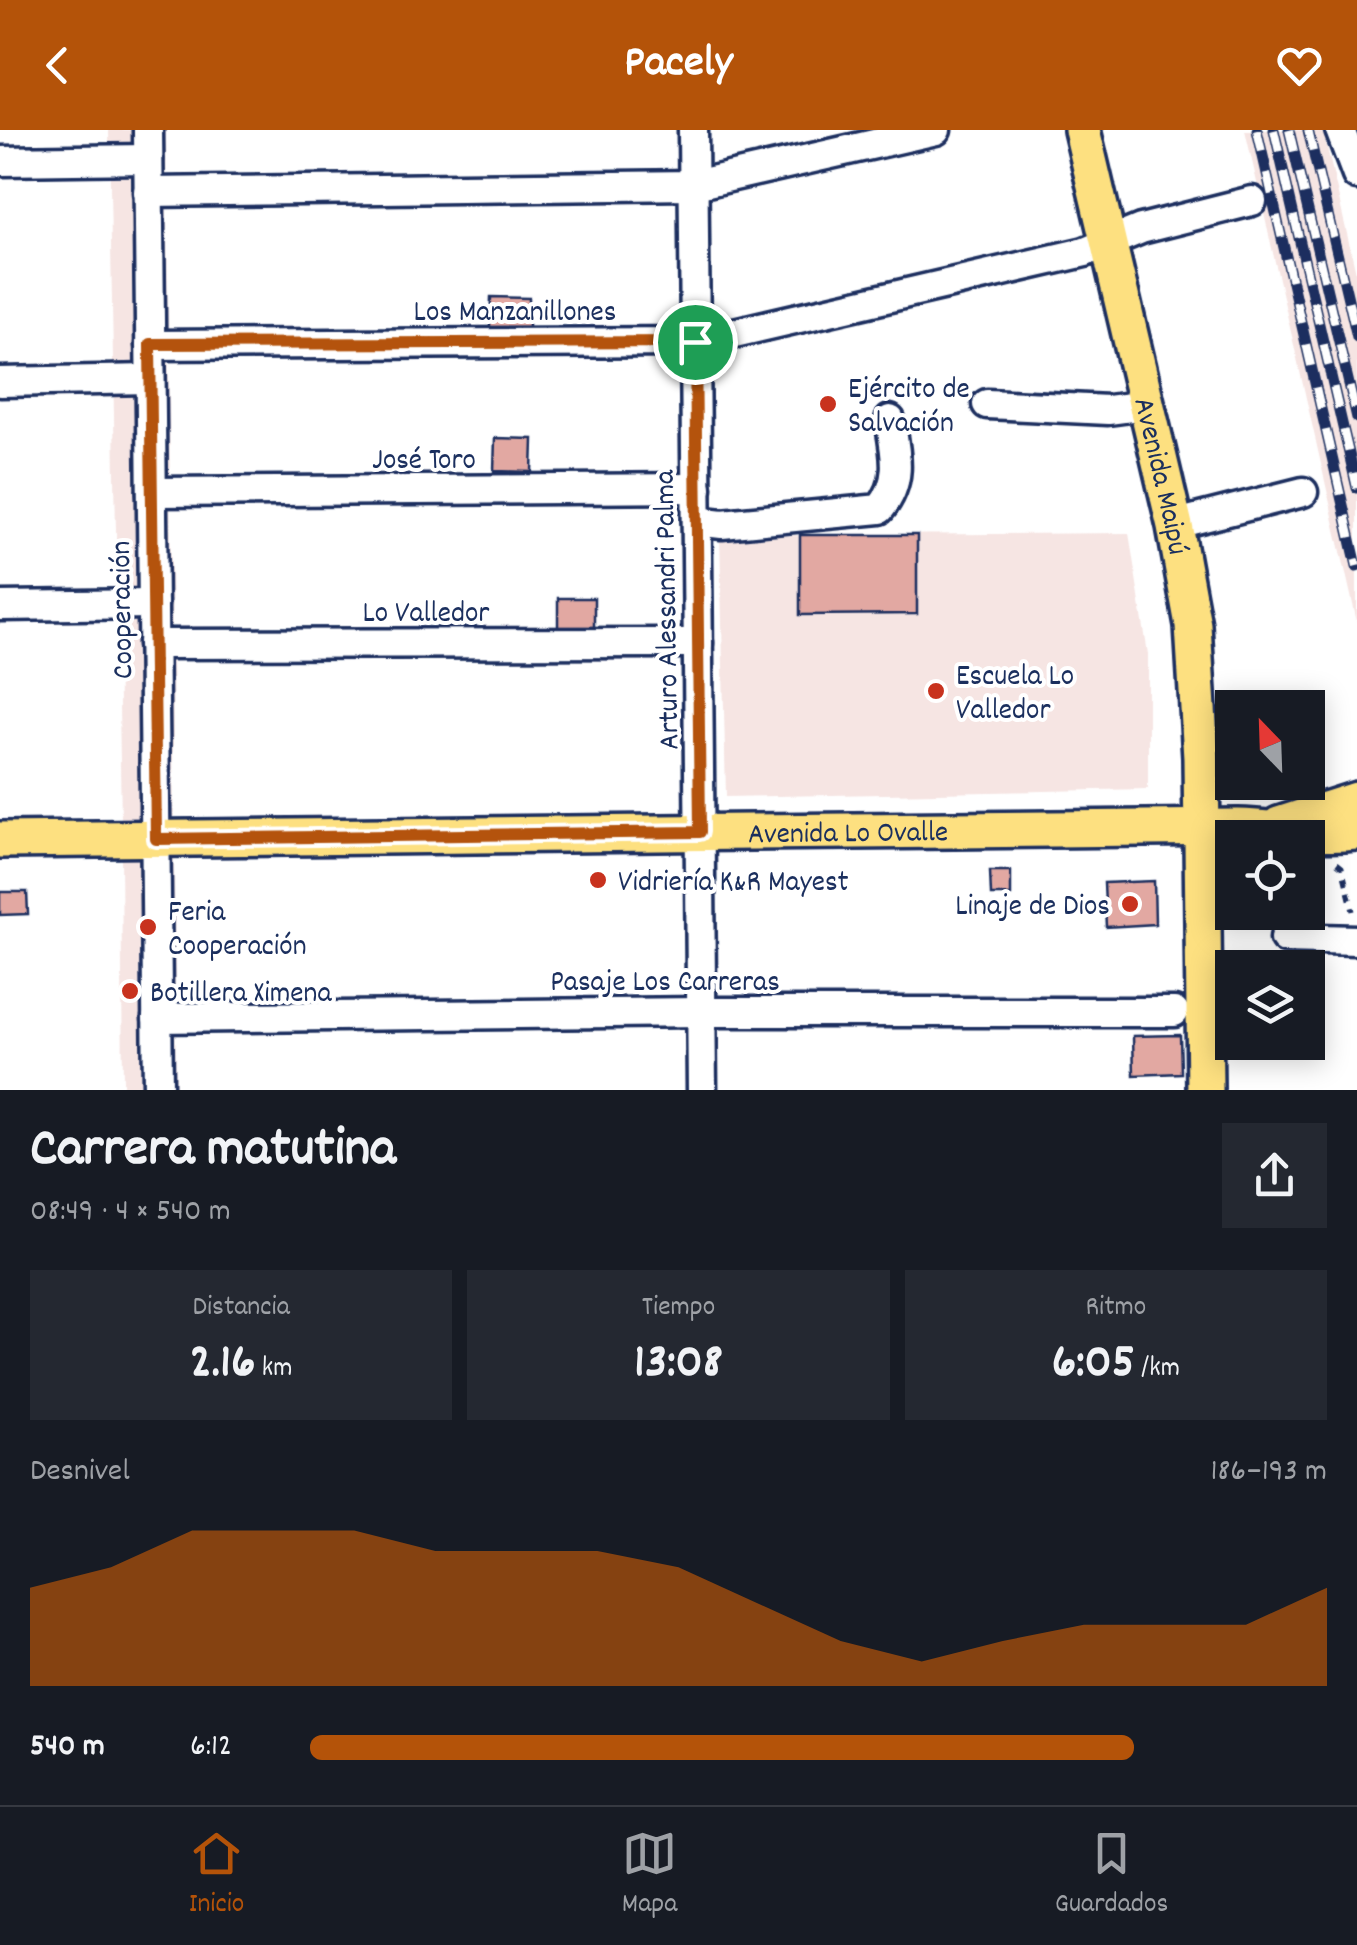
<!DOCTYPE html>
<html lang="es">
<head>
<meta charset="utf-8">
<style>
  body { margin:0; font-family:Dekko,sans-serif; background:#242831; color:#f1f3f6; height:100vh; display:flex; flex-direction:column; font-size:38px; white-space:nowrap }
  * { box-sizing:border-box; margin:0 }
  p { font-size:32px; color:#9ea1a6 }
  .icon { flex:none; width:55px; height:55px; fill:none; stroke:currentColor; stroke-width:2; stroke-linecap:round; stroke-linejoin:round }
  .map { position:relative; height:960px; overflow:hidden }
  .side { display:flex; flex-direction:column; background:#171b24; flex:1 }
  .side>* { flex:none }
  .needle { width:65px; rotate:337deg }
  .buttons { position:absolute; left:1215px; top:560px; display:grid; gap:20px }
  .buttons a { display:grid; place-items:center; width:110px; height:110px; border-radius:0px; background:#171b24; box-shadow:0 5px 25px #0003; font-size:50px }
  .pin { position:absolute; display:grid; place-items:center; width:85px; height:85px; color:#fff; margin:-42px; border:5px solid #fff; border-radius:50%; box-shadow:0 2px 10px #0007 }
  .round { display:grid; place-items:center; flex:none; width:105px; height:105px; border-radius:0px; background:#242831 }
  .summary { display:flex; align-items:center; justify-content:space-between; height:170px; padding:0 30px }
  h1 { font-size:55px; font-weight:700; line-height:75px }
  .stats { display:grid; grid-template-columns:repeat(3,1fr); gap:15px; height:170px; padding:10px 30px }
  .stats div { display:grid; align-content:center; border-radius:0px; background:#242831; text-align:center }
  .stats b { font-size:50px; font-weight:700 }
  .stats small { font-size:28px; font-weight:400 }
  .stats p { font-size:28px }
  .chart { height:280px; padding:20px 30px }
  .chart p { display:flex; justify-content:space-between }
  .chart svg { width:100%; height:180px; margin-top:10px; fill:#b45309; opacity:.7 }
  ul { padding:0 30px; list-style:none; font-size:32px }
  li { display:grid; grid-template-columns:160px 120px 1fr; align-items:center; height:75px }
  li i { height:25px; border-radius:12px; background:#b45309 }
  header { display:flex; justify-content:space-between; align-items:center; height:130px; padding:0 30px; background:#b45309; color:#fff; font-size:45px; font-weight:700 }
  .tabs { display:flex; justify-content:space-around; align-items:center; height:140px; border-top:2px solid #363941; background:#171b24; font-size:28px; color:#9ea1a6 }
  .tabs a { display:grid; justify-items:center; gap:5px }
  .tabs .on { color:#b45309 }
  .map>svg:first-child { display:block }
  .built { fill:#f6e5e3 }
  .building { fill:#e2a8a2; stroke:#1b2f5e; stroke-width:2.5 }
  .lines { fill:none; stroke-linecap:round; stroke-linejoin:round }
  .minor-casing { stroke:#1b2f5e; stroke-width:35 }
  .major-casing { stroke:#1b2f5e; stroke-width:42 }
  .path { stroke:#1b2f5e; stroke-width:5; stroke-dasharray:8 8; stroke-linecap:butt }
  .minor { stroke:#fff; stroke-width:28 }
  .major { stroke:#fde080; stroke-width:35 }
  .rail-casing { stroke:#1b2f5e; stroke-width:11 }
  .rail { stroke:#fff; stroke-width:8; stroke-dasharray:22; stroke-linecap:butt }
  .route-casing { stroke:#fff; stroke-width:20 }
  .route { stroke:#b45309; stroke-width:12 }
  .poi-dot { fill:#c8321e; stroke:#fff; stroke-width:4 }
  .labels { text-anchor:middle; stroke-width:8; stroke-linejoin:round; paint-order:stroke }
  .street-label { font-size:30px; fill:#1b2f5e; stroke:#fff }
  .poi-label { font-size:30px; fill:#1b2f5e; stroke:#fff; text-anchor:start }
</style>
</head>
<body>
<header><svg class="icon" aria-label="back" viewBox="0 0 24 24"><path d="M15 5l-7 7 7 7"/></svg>Pacely<svg class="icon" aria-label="heart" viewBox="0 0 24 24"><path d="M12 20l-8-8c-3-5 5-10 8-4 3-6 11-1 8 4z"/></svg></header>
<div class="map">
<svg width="1357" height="960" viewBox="0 0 1357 960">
  <rect width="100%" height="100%" fill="#fff"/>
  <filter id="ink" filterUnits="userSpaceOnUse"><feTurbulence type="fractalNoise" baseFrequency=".01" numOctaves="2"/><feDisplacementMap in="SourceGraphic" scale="20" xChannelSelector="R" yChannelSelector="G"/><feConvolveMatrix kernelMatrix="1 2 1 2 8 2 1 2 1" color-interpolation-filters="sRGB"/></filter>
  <g filter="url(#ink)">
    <g class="built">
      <path d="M109 0H166L174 691H121Z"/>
      <path d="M1245 0H1323L1357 147V492Z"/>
      <path d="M1129 403 1148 524V659L726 667 720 406Z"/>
      <path d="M121 724H174L176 960H123Z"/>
    </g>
    <g class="building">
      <path d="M491 167 529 168V198L490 197Z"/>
      <path d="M495 308 533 309 532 342 494 341Z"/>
      <path d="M800 405H917V484L800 485Z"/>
      <rect x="558" y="468" width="36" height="33"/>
      <path d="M990 741H1011V765H991Z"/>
      <path d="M1154 751 1155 794 1106 797 1104 753Z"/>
      <path d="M0 762H27L28 784 0 785Z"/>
      <path d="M1180 905 1181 943 1134 945 1133 906Z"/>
    </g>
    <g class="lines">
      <g class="minor-casing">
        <g id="minor">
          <path d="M148 0 158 960"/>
          <path d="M693 0 702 960"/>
          <path d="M1340 0 1357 45"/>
          <path d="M0 31 148 29"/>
          <path d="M148 62 694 55 936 0"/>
          <path d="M150 215 695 212 1085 122 1141 99 1252 71"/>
          <path d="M0 252 150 249"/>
          <path d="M987 274 1108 280 1146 275"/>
          <path d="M152 362 697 358"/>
          <path d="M697 391 722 394 880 379C903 351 896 324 890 290"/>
          <path d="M1188 391 1303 362"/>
          <path d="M0 476 153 474"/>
          <path d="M153 514 698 513"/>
          <path d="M1285 808 1357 810"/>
          <path d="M157 888 702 882H1174"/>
        </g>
      </g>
      <g class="major-casing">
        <g id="major">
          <path id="s1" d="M1082 0 1175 396 1193 495 1201 628 1205 960"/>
          <path d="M1279 695 1357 670"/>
          <path id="s2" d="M0 710 1238 697C1278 698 1317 707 1357 702"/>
        </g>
      </g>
      <path class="path" d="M1337 733 1342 737 1353 781"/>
      <use href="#minor" class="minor"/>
      <use href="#major" class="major"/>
      <g class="rail-casing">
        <g id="rail">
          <path d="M1257 0 1357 436"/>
          <path d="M1274 0 1357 358"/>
          <path d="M1289 0 1357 288"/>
          <path d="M1308 0 1357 207"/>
        </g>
      </g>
      <use href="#rail" class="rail"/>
    </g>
  </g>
  <g class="lines" filter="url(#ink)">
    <g class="route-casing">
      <path id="route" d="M695 212 700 702 156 709 150 214Z"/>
    </g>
    <use href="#route" class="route"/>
  </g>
  <g class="poi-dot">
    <circle cx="828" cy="274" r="10"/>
    <circle cx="936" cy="561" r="10"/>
    <circle cx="598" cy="750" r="10"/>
    <circle cx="1130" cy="774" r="10"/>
    <circle cx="148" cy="797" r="10"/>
    <circle cx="130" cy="861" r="10"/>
  </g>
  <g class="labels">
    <g class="street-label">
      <text x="515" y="190">Los Manzanillones</text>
      <text x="424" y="338">José Toro</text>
      <text dy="10" stroke="none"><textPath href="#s1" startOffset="355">Avenida Maipú</textPath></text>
      <text transform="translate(120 480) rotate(-91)" y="10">Cooperación</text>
      <text transform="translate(665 480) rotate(-91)" y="10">Arturo Alessandri Palma</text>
      <text x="426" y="491">Lo Valledor</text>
      <text dy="10" stroke="none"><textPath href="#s2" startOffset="848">Avenida Lo Ovalle</textPath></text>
      <text x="665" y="860">Pasaje Los Carreras</text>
    </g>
    <g class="poi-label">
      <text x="848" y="267">Ejército de<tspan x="848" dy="34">Salvación</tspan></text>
      <text x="956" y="554">Escuela Lo<tspan x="956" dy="34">Valledor</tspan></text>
      <text x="618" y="760">Vidriería K&amp;R Mayest</text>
      <text x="1110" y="784" text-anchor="end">Linaje de Dios</text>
      <text x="168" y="790">Feria<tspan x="168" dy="34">Cooperación</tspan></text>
      <text x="150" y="871">Botillera Ximena</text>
    </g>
  </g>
</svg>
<div class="buttons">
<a><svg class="needle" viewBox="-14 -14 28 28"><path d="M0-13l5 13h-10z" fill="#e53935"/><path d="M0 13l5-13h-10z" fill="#9ea1a6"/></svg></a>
<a><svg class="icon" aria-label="locate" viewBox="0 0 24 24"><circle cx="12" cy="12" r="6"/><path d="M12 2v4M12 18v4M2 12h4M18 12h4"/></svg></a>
<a><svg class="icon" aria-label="layers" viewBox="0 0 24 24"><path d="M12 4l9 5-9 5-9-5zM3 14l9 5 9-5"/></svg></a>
</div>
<div class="pin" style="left:695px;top:212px;background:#1e9e55"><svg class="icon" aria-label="arrive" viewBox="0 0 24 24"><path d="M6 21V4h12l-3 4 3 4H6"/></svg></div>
</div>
<section class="side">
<div class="summary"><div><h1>Carrera matutina</h1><p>08:49 · 4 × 540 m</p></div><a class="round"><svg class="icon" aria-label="share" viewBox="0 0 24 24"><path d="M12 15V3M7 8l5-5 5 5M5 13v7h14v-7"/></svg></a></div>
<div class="stats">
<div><p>Distancia</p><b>2.16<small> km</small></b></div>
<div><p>Tiempo</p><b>13:08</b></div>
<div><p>Ritmo</p><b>6:05<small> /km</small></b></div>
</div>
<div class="chart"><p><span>Desnivel</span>186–193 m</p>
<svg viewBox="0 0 160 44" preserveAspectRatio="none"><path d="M0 44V20L10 15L20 6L30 6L40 6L50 11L60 11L70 11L80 15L90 24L100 33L110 38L120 33L130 29L140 29L150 29L160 20V44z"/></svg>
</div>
<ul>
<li><b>540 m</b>6:12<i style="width:81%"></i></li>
</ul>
</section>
<nav class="tabs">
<a class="on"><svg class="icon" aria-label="home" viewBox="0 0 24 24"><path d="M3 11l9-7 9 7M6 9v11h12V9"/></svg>Inicio</a>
<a><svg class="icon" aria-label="map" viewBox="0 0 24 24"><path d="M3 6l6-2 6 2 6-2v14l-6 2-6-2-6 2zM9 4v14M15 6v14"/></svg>Mapa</a>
<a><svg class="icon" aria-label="saved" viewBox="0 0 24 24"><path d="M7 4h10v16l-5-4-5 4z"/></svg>Guardados</a>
</nav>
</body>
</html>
